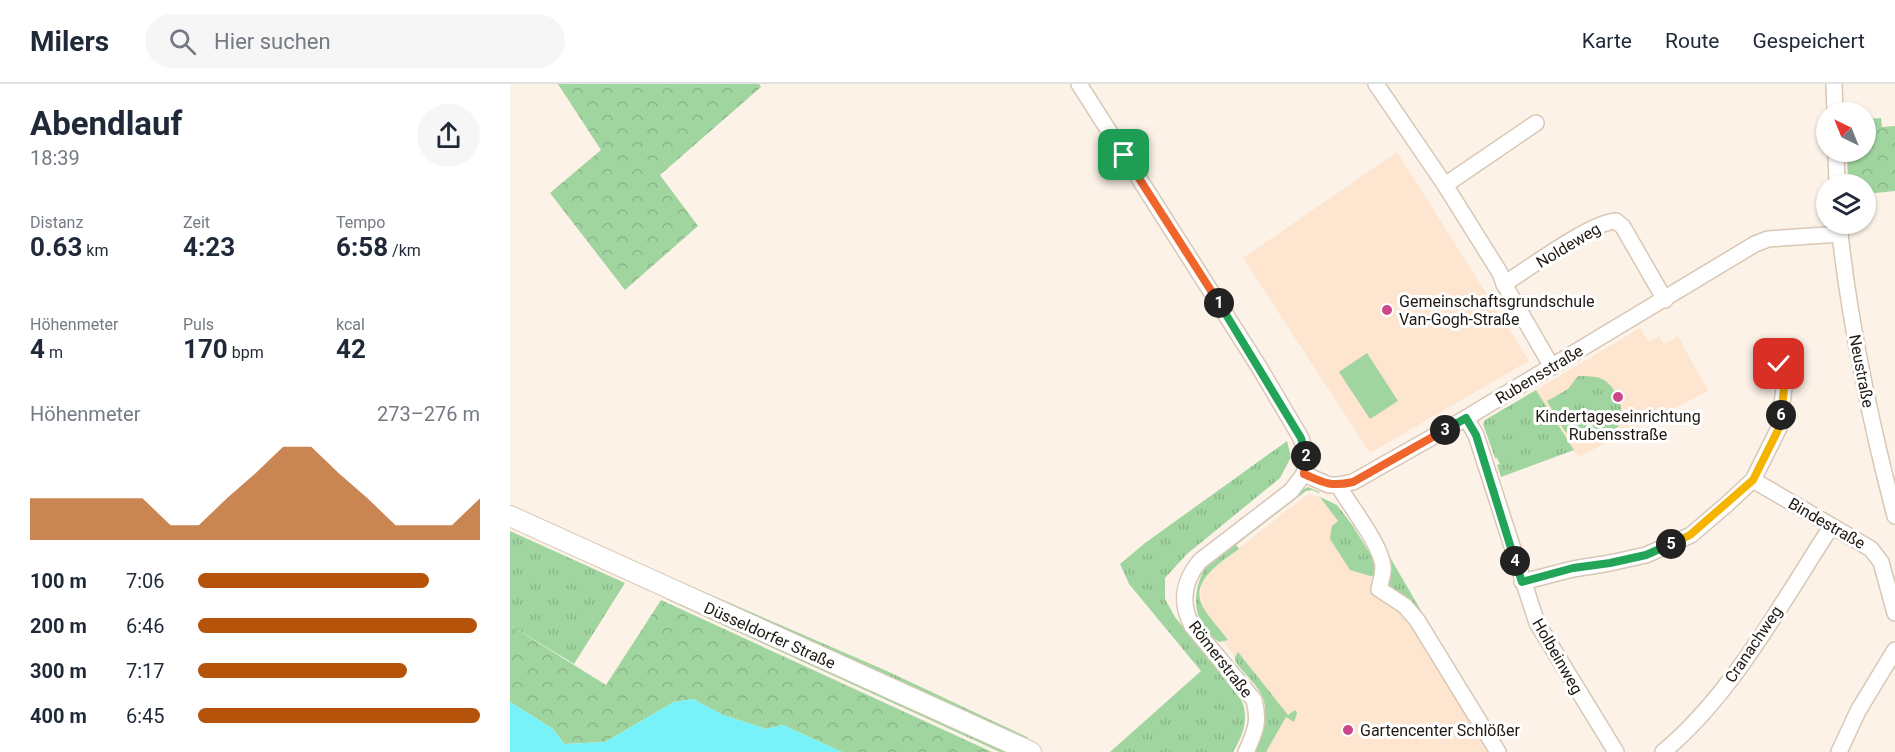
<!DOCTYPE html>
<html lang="de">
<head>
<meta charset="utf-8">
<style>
  body { margin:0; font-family:Roboto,sans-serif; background:#f6f6f7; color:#1f2937; height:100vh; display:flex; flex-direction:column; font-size:22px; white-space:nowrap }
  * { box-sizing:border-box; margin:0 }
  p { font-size:20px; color:#747a83 }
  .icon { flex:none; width:33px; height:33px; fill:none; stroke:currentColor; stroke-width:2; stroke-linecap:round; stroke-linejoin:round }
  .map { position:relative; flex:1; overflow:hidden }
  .details { display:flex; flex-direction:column; background:#fff; width:510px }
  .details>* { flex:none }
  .needle { width:39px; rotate:317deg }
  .fabs { position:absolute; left:1306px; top:18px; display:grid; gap:12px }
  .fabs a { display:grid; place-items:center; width:60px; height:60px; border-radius:50%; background:#fff; box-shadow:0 2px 4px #0004; font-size:30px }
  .pin { position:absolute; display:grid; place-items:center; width:51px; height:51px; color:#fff; margin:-26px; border-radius:12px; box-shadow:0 3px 9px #0006 }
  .km { position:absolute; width:30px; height:30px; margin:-15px; border-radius:50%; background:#222; color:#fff; font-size:16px; line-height:30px; text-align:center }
  .round { display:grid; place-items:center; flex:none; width:63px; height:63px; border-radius:32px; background:#f6f6f7 }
  .headline { display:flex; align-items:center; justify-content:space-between; height:102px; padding:0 30px }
  h1 { font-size:33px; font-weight:700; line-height:45px }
  .figures { display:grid; grid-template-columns:repeat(3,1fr); gap:9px; height:102px; padding:6px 30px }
  .figures div { display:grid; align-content:center }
  .figures b { font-size:26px; font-weight:700 }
  .figures small { font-size:16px; font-weight:400 }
  .figures p { font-size:16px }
  .chart { height:168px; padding:12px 30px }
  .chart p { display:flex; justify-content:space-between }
  .chart svg { width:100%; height:108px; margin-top:6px; fill:#b45309; opacity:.7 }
  ul { padding:0 30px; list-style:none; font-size:20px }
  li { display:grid; grid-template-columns:96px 72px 1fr; align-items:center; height:45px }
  li i { height:15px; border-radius:8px; background:#b45309 }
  header { display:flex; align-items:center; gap:36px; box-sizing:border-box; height:84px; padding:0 30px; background:#fff; border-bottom:2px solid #e0e1e3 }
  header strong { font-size:28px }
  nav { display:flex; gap:33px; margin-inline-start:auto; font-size:21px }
  .search { width:420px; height:54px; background:#f6f6f7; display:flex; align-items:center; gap:15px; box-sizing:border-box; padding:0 21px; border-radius:33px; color:#747a83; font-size:22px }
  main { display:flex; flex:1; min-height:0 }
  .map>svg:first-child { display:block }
  .built { fill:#fde5cf }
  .grass { fill:url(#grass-tufts) }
  .forest { fill:url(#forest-crowns) }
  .pitch { fill:#a1d5a0 }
  .water { fill:#77f2f8 }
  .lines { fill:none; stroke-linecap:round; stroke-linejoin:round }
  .minor-casing { stroke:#d8c7b6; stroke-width:18 }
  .major-casing { stroke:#d8c7b6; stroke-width:22 }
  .minor { stroke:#fff; stroke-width:15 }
  .major { stroke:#fff; stroke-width:20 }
  .split-1-casing { stroke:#fff; stroke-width:12 }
  .split-2-casing { stroke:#fff; stroke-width:12 }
  .split-3-casing { stroke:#fff; stroke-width:12 }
  .split-4-casing { stroke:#fff; stroke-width:12 }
  .split-5-casing { stroke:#fff; stroke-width:12 }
  .split-6-casing { stroke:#fff; stroke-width:12 }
  .split-7-casing { stroke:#fff; stroke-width:12 }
  .split-1 { stroke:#f0652b; stroke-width:8 }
  .split-2 { stroke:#22a559; stroke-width:8 }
  .split-3 { stroke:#f0652b; stroke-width:8 }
  .split-4 { stroke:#22a559; stroke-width:8 }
  .split-5 { stroke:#22a559; stroke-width:8 }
  .split-6 { stroke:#f5b400; stroke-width:8 }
  .split-7 { stroke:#f5b400; stroke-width:8 }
  .poi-dot { fill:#ca478c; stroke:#fff; stroke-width:2 }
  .labels { text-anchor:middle; stroke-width:6; stroke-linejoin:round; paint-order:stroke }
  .street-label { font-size:16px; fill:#1f1913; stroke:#fff }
  .poi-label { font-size:16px; fill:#1f1913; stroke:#fff; text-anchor:start }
</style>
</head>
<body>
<header>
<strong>Milers</strong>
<div class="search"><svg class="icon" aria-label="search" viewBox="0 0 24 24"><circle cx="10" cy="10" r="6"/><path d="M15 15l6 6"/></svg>Hier suchen</div>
<nav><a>Karte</a><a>Route</a><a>Gespeichert</a></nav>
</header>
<main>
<section class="details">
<div class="headline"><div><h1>Abendlauf</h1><p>18:39</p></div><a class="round"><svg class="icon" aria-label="share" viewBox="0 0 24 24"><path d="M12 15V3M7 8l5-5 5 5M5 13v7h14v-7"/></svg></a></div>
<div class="figures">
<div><p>Distanz</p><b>0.63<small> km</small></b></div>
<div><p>Zeit</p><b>4:23</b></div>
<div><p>Tempo</p><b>6:58<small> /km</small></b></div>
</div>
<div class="figures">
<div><p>Höhenmeter</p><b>4<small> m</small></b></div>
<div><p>Puls</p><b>170<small> bpm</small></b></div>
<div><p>kcal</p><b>42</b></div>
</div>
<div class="chart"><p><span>Höhenmeter</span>273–276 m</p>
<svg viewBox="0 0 160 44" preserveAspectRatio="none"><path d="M0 44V27L10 27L20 27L30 27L40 27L50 38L60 38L70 27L80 17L90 6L100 6L110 17L120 27L130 38L140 38L150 38L160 27V44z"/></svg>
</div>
<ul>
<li><b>100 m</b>7:06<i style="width:82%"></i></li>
<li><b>200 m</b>6:46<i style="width:99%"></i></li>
<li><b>300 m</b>7:17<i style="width:74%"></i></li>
<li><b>400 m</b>6:45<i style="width:100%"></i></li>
</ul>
</section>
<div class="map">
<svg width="1385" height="668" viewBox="0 0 1385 668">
  <defs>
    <pattern id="grass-tufts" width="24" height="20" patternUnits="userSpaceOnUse" patternTransform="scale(1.5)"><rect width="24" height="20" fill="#a1d5a0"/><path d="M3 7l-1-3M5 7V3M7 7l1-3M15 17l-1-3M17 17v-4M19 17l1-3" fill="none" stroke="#8ab689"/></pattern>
    <pattern id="forest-crowns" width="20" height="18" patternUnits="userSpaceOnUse" patternTransform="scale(1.5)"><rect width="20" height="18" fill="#a1d5a0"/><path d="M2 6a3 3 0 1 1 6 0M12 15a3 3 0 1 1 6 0" fill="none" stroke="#8ab689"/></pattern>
  </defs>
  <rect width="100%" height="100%" fill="#fdf2e8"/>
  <g class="built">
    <path d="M887 68 1019 277 860 369 733 174Z"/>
    <path d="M1130 244 1139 258 1149 252 1154 260 1168 252 1198 307 1068 373 1026 306Z"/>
    <path d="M798 410 810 413 821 421 862 494 863 509 891 527 980 668H750L766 627 696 535 690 510 692 498 700 487Z"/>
  </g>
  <g class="grass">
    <path d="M1068 292C1075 292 1086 292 1092 295 1105 301 1117 326 1109 341 1104 349 1093 350 1084 352L1077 359 1065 358 1054 346 1037 317 1058 305Z"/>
    <path d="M1026 306 1064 366 991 393 987 381 990 380 987 374H985L973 340 975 336Z"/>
    <path d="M777 357 781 373 770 394 677 470 655 494V515L665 533 732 617C739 636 733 651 723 668H600L691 587 619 500 610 480 635 459Z"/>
    <path d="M798 403 810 408 809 409 802 406 796 407 726 461 729 465C713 477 680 496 692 521 698 533 710 545 718 556L709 558C681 540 681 508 696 482L785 409Z"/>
    <path d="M810 413 827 421 843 442 867 481 866 490 864 493 840 486 820 455 822 442 828 437Z"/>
    <path d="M0 447 115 499 64 580 0 541Z"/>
    <path d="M877 473 881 475 920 542 904 524 878 502Z"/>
    <path d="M162 494 377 587 519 654 513 655 163 496Z"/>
    <path d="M157 512 501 668H490L158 516 155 513Z"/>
    <path d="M728 568 778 631 785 626 787 629 784 638 776 633 756 668H745C751 651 760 629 752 612 746 599 733 589 725 577V573Z"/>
  </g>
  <g class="forest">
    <path d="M48 0H249L251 3 150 91 188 142 115 206 40 109 91 66Z"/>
    <path d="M1371 34 1372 43 1385 42V107L1356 110V100H1338L1337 68H1356V35Z"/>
    <path d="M151 516 482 668H332L273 641 256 645 213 631 183 615 164 618 95 658 54 660 43 645 0 618V541L96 601Z"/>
  </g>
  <path class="pitch" d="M857 269 888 317 860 335 829 288Z"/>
  <path class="water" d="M183 615 213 631 256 645 273 641 332 668H0V618L43 645 54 660 95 658 164 618Z"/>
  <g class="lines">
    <g class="minor-casing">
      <g id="minor">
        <path d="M569 0 749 283 791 354 797 373 794 390 781 407 690 477C673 497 670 519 682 542L744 616C750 638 745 648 736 668"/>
        <path d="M866 0 935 101 990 189 994 200 1042 283"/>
        <path d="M1324 0 1325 28"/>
        <path d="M1326 68 1327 100"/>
        <path d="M935 101 1026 39"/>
        <path d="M1329 140C1339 238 1360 336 1385 432"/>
        <path d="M994 200C1018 185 1081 138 1106 137L1113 143 1155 216"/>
        <path d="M956 334 966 351 1027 539 1106 668"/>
        <path d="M794 390 819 401H828C840 422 866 454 872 477 875 486 871 496 869 505L895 522 907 536 988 668"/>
        <path d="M1243 396 1361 465 1371 478 1385 529"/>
        <path d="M828 401 843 398 956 334 1245 160 1258 155 1330 150"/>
        <path d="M1012 498 1063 485 1100 479 1136 471 1181 451 1216 421 1243 396 1269 344 1275 296 1269 280"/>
        <path d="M1153 668C1223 610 1272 518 1321 443"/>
        <path d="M1329 668 1348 627 1385 566"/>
      </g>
    </g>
    <g class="major-casing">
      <path id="major" d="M0 432 521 668"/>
    </g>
    <use href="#minor" class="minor"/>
    <use href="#major" class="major"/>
  </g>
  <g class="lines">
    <g class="split-1-casing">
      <path id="split-1" d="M614 71 709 219"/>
    </g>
    <g class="split-2-casing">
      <path id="split-2" d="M709 219 791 354 796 372"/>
    </g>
    <g class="split-3-casing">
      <path id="split-3" d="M796 372 794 390C814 399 821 403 843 398L935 346"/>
    </g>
    <g class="split-4-casing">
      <path id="split-4" d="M935 346 956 334 966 351 1005 477"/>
    </g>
    <g class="split-5-casing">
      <path id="split-5" d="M1005 477 1012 498 1063 484 1100 479 1136 471 1161 460"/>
    </g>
    <g class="split-6-casing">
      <path id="split-6" d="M1161 460 1180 451 1243 396 1269 344 1271 331"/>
    </g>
    <g class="split-7-casing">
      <path id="split-7" d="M1269 280 1275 296 1271 331"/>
    </g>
    <use href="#split-1" class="split-1"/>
    <use href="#split-2" class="split-2"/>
    <use href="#split-3" class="split-3"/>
    <use href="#split-4" class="split-4"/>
    <use href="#split-5" class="split-5"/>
    <use href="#split-6" class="split-6"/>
    <use href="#split-7" class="split-7"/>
  </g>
  <g class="poi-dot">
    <circle cx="877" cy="226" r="6"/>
    <circle cx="1108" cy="313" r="6"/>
    <circle cx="838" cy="646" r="6"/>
  </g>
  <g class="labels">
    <g class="street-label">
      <text transform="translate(1058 161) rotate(-31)" y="6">Noldeweg</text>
      <text transform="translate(1352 287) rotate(79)" y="6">Neustraße</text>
      <text transform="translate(1029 290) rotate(-31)" y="6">Rubensstraße</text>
      <text transform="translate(1317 439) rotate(30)" y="6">Bindestraße</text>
      <text transform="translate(260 551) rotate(24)" y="6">Düsseldorfer Straße</text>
      <text transform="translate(1243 560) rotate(-56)" y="6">Cranachweg</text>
      <text transform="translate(1048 572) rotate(60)" y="6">Holbeinweg</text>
      <text transform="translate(711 575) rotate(52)" y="6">Römerstraße</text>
    </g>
    <g class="poi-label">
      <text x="889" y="223">Gemeinschaftsgrundschule<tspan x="889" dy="18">Van-Gogh-Straße</tspan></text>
      <text x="1108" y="338" text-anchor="middle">Kindertageseinrichtung<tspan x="1108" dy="18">Rubensstraße</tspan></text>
      <text x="850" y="652">Gartencenter Schlößer</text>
    </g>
  </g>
</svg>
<div class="fabs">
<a><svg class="needle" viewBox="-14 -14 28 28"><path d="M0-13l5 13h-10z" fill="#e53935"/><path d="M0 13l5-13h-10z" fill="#747a83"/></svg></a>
<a><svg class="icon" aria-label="layers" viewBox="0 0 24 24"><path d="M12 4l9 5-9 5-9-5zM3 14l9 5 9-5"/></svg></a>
</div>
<div class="pin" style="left:614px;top:71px;background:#1e9e55"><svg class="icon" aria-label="arrive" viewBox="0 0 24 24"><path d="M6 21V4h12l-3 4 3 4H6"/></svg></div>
<div class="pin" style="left:1269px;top:280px;background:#d93025"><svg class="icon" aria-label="check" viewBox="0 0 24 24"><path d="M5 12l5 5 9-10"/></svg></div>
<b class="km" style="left:709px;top:219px">1</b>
<b class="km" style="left:796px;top:372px">2</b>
<b class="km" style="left:935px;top:346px">3</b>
<b class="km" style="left:1005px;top:477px">4</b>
<b class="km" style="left:1161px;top:460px">5</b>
<b class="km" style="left:1271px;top:331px">6</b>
</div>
</main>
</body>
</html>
